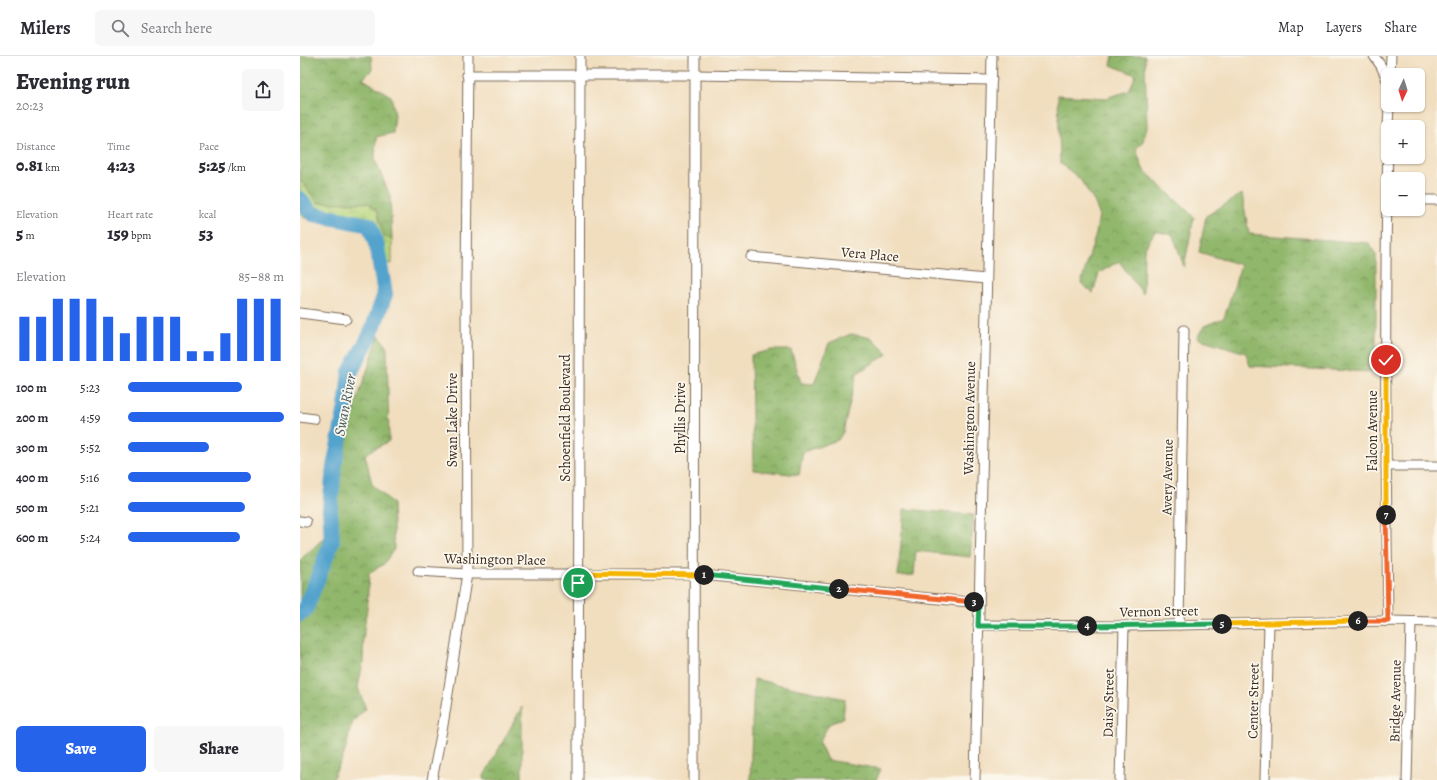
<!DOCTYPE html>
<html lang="en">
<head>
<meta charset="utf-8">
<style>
  body { margin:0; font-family:Alegreya,serif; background:#f7f7f7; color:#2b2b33; height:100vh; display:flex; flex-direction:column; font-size:15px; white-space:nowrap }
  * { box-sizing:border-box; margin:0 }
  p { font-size:13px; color:#7c7c81 }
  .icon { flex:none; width:22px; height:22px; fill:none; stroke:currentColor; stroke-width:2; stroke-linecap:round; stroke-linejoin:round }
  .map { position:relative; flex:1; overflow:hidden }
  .drawer { display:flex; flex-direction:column; background:#fff; width:300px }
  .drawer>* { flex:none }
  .needle { width:26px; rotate:184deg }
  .tools { position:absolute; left:1081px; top:12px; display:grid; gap:8px }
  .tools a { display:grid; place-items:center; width:44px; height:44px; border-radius:6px; background:#fff; box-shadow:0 1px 3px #0004; font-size:20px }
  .pin { position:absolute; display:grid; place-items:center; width:34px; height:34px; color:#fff; margin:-17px; border:2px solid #fff; border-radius:50%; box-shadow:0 1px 4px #0007 }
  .km { position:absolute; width:20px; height:20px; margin:-10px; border-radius:50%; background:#222; color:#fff; font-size:11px; line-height:20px; text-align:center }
  .round { display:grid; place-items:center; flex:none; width:42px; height:42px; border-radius:6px; background:#f7f7f7 }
  .head { display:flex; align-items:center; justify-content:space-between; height:68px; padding:0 16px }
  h1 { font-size:22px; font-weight:800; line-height:30px }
  .metrics { display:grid; grid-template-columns:repeat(3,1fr); gap:6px; height:68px; padding:4px 16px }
  .metrics div { display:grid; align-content:center }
  .metrics b { font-size:17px; font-weight:800 }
  .metrics small { font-size:11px; font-weight:400 }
  .metrics p { font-size:11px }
  .chart { height:112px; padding:8px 16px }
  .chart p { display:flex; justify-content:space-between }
  .chart svg { width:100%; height:72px; margin-top:4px; stroke:#2563eb; stroke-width:6 }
  .cta { display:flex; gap:8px; margin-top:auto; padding:8px 16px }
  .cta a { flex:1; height:46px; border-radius:6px; background:#2563eb; color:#fff; font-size:16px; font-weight:800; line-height:46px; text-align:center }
  .cta a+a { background:#f7f7f7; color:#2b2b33 }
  ul { padding:0 16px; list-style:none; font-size:13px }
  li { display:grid; grid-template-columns:64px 48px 1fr; align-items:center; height:30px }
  li i { height:10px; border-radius:5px; background:#2563eb }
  header { display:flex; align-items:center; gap:24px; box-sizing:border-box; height:56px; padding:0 20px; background:#fff; border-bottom:1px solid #e1e1e2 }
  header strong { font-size:19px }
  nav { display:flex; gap:22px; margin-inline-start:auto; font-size:14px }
  .search { width:280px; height:36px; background:#f7f7f7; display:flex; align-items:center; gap:10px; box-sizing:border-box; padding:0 14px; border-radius:6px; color:#7c7c81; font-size:15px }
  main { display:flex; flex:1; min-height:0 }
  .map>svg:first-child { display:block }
  .forest { fill:url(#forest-crowns); stroke:#667045 }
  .wetland { fill:url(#wetland-marsh); stroke:#79804e }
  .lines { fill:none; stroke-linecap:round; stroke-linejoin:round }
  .river { stroke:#52a3cd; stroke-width:16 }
  .street-casing { stroke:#7b6956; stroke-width:11 }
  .street { stroke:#fff; stroke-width:9 }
  .split-1-casing { stroke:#fff; stroke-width:8 }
  .split-2-casing { stroke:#fff; stroke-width:8 }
  .split-3-casing { stroke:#fff; stroke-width:8 }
  .split-4-casing { stroke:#fff; stroke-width:8 }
  .split-5-casing { stroke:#fff; stroke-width:8 }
  .split-6-casing { stroke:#fff; stroke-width:8 }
  .split-7-casing { stroke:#fff; stroke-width:8 }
  .split-8-casing { stroke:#fff; stroke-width:8 }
  .split-1 { stroke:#f5b400; stroke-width:5 }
  .split-2 { stroke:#22a559; stroke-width:5 }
  .split-3 { stroke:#f0652b; stroke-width:5 }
  .split-4 { stroke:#22a559; stroke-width:5 }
  .split-5 { stroke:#22a559; stroke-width:5 }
  .split-6 { stroke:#f5b400; stroke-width:5 }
  .split-7 { stroke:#f0652b; stroke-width:5 }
  .split-8 { stroke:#f5b400; stroke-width:5 }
  .labels { text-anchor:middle; stroke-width:3.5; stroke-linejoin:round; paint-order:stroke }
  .street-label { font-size:14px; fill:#3b2a1e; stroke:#fbf7ec }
  .water-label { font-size:15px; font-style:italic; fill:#445a64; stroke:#fbf7ec }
</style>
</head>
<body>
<header>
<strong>Milers</strong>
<div class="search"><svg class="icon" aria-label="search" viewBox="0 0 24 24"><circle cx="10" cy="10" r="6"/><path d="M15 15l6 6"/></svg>Search here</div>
<nav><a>Map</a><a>Layers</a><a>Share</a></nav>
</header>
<main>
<section class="drawer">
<div class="head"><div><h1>Evening run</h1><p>20:23</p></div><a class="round"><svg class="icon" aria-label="share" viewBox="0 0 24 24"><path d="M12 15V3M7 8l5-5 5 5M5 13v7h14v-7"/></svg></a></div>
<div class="metrics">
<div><p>Distance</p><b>0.81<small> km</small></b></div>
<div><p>Time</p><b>4:23</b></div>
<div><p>Pace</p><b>5:25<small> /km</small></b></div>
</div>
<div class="metrics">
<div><p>Elevation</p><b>5<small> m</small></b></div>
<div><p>Heart rate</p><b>159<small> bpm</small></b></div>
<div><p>kcal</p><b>53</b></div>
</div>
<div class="chart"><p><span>Elevation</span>85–88 m</p>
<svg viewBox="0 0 160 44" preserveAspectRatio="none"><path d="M5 44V17M15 44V17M25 44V6M35 44V6M45 44V6M55 44V17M65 44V27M75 44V17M85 44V17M95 44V17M105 44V38M115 44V38M125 44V27M135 44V6M145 44V6M155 44V6"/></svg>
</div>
<ul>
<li><b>100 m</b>5:23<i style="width:73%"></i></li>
<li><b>200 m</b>4:59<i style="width:100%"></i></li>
<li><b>300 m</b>5:52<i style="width:52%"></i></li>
<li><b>400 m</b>5:16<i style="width:79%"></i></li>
<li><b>500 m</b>5:21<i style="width:75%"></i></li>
<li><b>600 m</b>5:24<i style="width:72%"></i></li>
</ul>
<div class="cta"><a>Save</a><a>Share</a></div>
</section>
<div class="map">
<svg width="1137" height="724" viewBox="0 0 1137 724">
  <defs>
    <pattern id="forest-crowns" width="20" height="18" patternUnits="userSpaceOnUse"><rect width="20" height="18" fill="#91b76c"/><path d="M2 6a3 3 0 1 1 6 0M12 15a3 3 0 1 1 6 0" fill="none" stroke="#789558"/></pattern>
    <pattern id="wetland-marsh" width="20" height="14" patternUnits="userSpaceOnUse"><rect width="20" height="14" fill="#b7d67d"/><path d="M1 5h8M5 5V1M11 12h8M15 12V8" fill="none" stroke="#9eb86c"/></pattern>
  </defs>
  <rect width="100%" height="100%" fill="#fbf7ec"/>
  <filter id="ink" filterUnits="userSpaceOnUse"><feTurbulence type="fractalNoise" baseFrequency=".025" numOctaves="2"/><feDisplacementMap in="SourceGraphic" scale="8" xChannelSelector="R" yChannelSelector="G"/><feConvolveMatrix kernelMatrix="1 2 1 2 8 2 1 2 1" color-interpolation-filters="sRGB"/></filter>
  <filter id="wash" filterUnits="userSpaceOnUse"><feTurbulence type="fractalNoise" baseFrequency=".012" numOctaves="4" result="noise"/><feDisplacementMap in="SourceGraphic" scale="16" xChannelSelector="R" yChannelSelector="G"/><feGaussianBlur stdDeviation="0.9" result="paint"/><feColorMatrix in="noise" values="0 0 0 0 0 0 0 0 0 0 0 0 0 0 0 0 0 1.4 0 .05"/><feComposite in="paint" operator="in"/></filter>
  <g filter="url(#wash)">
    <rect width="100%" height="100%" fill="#f1debf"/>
    <g class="forest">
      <path d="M0 0H71L72 14 63 23 91 40 95 59 93 77 76 81 75 104 90 140 92 183 84 182 77 155 68 147H18L0 124Z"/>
      <path d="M813 0H845L847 71 843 85 836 93 843 113 894 161 884 211 873 179 855 175 844 194 843 238 819 205 799 217 793 237 781 227 796 178 799 158 795 147 780 123 760 107 758 39 806 42 829 35 836 19 811 9Z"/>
      <path d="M942 138 949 178 1069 187 1076 199V301L1072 316 950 310 946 297 897 282 904 270 924 262 941 209 899 196 906 160Z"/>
      <path d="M551 278 571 282 588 298 557 317 543 376 538 384 503 396 499 419 453 414 451 299 471 294H491L501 327 514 328 529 287Z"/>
      <path d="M79 280 87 290 89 385 65 398 72 428 92 447 94 493 83 509 75 513 69 518 67 552 64 573 63 605 58 632 66 653C46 669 52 673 45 695 42 705 36 714 32 724H0V504L25 481 54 353Z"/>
      <path d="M604 453 674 459 670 501 616 495 614 519 598 520Z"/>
      <path d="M454 623 545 643 543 662 529 668 519 686 527 704 581 713 576 724H450Z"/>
      <path d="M222 651V724H184V720Z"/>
    </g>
    <path class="wetland" d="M0 124 18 147H68L77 155 84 181 92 183V208L79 206 73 179 66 173 35 167H21L5 162 0 158Z"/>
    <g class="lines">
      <path class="river" d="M0 143 13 158 70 169 77 191 85 238 70 280 50 316 46 351 34 411 30 453 32 485 5 554 0 558"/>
    </g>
  </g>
  <g filter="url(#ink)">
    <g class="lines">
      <g class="street-casing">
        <g id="street">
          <path d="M1074 0 1081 10 1088 26"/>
          <path d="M167 19H395L692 24"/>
          <path d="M1090 19 1091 0"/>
          <path d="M1088 71 1089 49"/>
          <path d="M1088 89C1084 248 1086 406 1088 565"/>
          <path d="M1118 144H1137"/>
          <path d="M451 201 686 223"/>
          <path d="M0 257 46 263"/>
          <path d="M0 361 14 363"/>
          <path d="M1086 410H1137"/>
          <path d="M0 465 6 466"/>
          <path d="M118 515 167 518H393L679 547"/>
          <path d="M678 569 824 570 1088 565 1137 566"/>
          <path d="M879 569 884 274"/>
          <path d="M132 724 143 669 167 518 166 231 168 0"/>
          <path d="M278 724 280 0"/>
          <path d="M394 724 395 0"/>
          <path d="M675 724 692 0"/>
          <path d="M820 724 824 570"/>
          <path d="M965 724 969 567"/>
          <path d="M1107 724 1111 566"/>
        </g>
      </g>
      <use href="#street" class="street"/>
    </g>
  </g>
  <g class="lines" filter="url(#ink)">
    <g class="split-1-casing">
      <path id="split-1" d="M278 527V517L404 519"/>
    </g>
    <g class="split-2-casing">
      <path id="split-2" d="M404 519 539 533"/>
    </g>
    <g class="split-3-casing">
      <path id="split-3" d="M539 533 674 546"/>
    </g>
    <g class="split-4-casing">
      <path id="split-4" d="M674 546H679L678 570H787"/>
    </g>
    <g class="split-5-casing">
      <path id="split-5" d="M787 570 922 568"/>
    </g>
    <g class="split-6-casing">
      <path id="split-6" d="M922 568 1058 565"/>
    </g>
    <g class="split-7-casing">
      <path id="split-7" d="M1058 565H1088L1086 459"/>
    </g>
    <g class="split-8-casing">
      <path id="split-8" d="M1086 304V459"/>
    </g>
    <use href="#split-1" class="split-1"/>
    <use href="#split-2" class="split-2"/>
    <use href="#split-3" class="split-3"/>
    <use href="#split-4" class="split-4"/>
    <use href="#split-5" class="split-5"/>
    <use href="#split-6" class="split-6"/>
    <use href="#split-7" class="split-7"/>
    <use href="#split-8" class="split-8"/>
  </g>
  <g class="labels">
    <g class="street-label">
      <text transform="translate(570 198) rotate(5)" y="5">Vera Place</text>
      <text transform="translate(265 362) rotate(-90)" y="5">Schoenfield Boulevard</text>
      <text transform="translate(380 362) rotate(-90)" y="5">Phyllis Drive</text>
      <text transform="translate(669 362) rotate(-89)" y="5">Washington Avenue</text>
      <text transform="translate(152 364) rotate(-90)" y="5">Swan Lake Drive</text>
      <text transform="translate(1072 375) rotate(-90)" y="5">Falcon Avenue</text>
      <text transform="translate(867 421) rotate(-89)" y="5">Avery Avenue</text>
      <text transform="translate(195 503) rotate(1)" y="5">Washington Place</text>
      <text transform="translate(859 555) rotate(-1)" y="5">Vernon Street</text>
      <text transform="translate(953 645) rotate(-89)" y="5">Center Street</text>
      <text transform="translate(1095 645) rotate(-89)" y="5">Bridge Avenue</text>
      <text transform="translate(808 647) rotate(-89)" y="5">Daisy Street</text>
    </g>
    <g class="water-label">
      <text transform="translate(45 349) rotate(-79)" y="5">Swan River</text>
    </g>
  </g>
</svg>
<div class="tools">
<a><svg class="needle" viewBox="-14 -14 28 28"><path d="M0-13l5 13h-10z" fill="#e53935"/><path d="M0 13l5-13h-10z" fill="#7c7c81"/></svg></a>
<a>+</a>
<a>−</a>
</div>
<div class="pin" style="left:278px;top:527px;background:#1e9e55"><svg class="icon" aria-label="arrive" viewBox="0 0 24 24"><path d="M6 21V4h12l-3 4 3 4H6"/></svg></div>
<div class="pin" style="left:1086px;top:304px;background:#d93025"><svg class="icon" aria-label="check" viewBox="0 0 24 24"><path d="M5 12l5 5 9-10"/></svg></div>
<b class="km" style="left:404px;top:519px">1</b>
<b class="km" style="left:539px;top:533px">2</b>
<b class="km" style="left:674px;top:546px">3</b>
<b class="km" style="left:787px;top:570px">4</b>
<b class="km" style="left:922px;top:568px">5</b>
<b class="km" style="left:1058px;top:565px">6</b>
<b class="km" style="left:1086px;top:459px">7</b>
</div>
</main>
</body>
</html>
